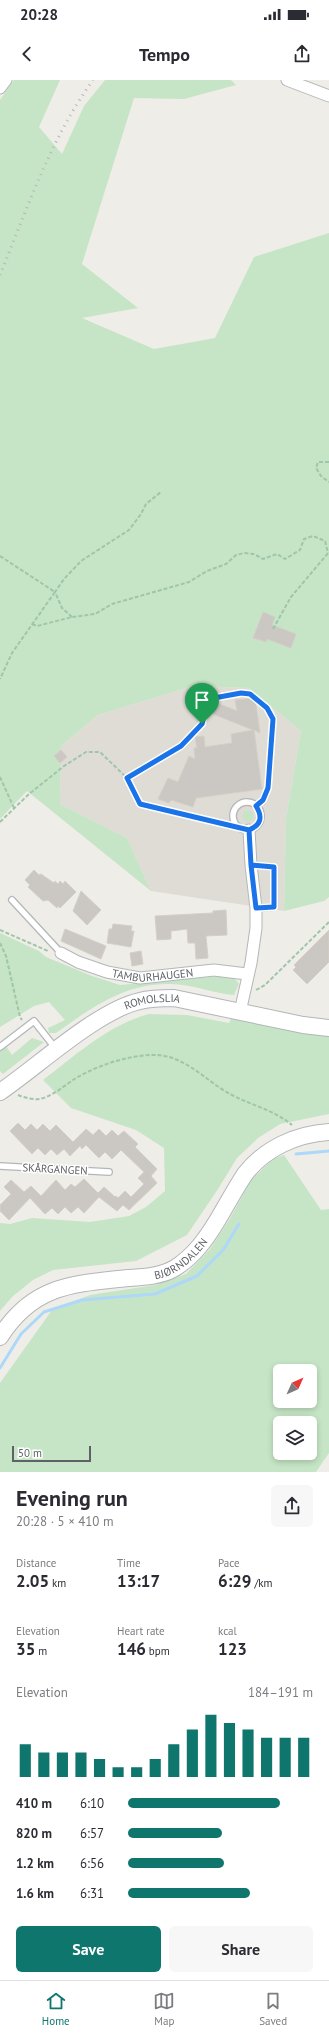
<!DOCTYPE html>
<html lang="en">
<head>
<meta charset="utf-8">
<style>
  body { margin:0; font-family:"PT Sans",sans-serif; background:#f7f7f7; color:#2b2b33; height:100vh; display:flex; flex-direction:column; font-size:15px; white-space:nowrap }
  * { box-sizing:border-box; margin:0 }
  p { font-size:13px; color:#7c7c81 }
  .icon { flex:none; width:22px; height:22px; fill:none; stroke:currentColor; stroke-width:2; stroke-linecap:round; stroke-linejoin:round }
  .map { position:relative; height:1392px; overflow:hidden }
  .details { display:flex; flex-direction:column; background:#fff; flex:1 }
  .details>* { flex:none }
  .needle { width:26px; rotate:45deg }
  .controls { position:absolute; left:273px; top:1284px; display:grid; gap:8px }
  .controls a { display:grid; place-items:center; width:44px; height:44px; border-radius:6px; background:#fff; box-shadow:0 2px 6px #0003; font-size:20px }
  .scale { position:absolute; left:12px; bottom:10px; width:79px; box-sizing:border-box; padding-left:4px; border:2px solid #5e6266; border-top:0; font-size:11px; line-height:14px; white-space:nowrap; color:#5e6266; -webkit-text-stroke:3px #fff; paint-order:stroke }
  .pin { position:absolute; display:grid; place-items:center; width:34px; height:34px; color:#fff; margin:-41px -17px; border-radius:50% 50% 50% 0; rotate:-45deg; box-shadow:0 0 4px #0007 }
  .pin .icon { rotate:45deg }
  .round { display:grid; place-items:center; flex:none; width:42px; height:42px; border-radius:6px; background:#f7f7f7 }
  .summary { display:flex; align-items:center; justify-content:space-between; height:68px; padding:0 16px }
  h1 { font-size:22px; font-weight:700; line-height:30px }
  .metrics { display:grid; grid-template-columns:repeat(3,1fr); gap:6px; height:68px; padding:4px 16px }
  .metrics div { display:grid; align-content:center }
  .metrics b { font-size:17px; font-weight:700 }
  .metrics small { font-size:11px; font-weight:400 }
  .metrics p { font-size:11px }
  .chart { height:112px; padding:8px 16px }
  .chart p { display:flex; justify-content:space-between }
  .chart svg { width:100%; height:72px; margin-top:4px; stroke:#0f766e; stroke-width:6 }
  .button { display:flex; gap:8px; margin-top:auto; padding:8px 16px }
  .button a { flex:1; height:46px; border-radius:6px; background:#0f766e; color:#fff; font-size:16px; font-weight:700; line-height:46px; text-align:center }
  .button a+a { background:#f7f7f7; color:#2b2b33 }
  ul { padding:0 16px; list-style:none; font-size:13px }
  li { display:grid; grid-template-columns:64px 48px 1fr; align-items:center; height:30px }
  li i { height:10px; border-radius:5px; background:#0f766e }
  .status { display:flex; justify-content:space-between; align-items:center; height:28px; padding:0 20px; background:#fff; direction:ltr }
  .status svg { height:11px; fill:currentColor }
  header { display:flex; justify-content:space-between; align-items:center; height:52px; padding:0 16px; background:#fff; font-size:18px; font-weight:700 }
  .tab-bar { display:flex; justify-content:space-around; align-items:center; height:56px; border-top:1px solid #e1e1e2; background:#fff; font-size:11px; color:#7c7c81 }
  .tab-bar a { display:grid; justify-items:center; gap:2px }
  .tab-bar .active { color:#0f766e }
  .map>svg:first-child { display:block }
  .education { fill:#dfdcd5 }
  .green { fill:#c6e5c6; fill-rule:evenodd }
  .lines { fill:none; stroke-linecap:round; stroke-linejoin:round }
  .stream { stroke:#add8f9; stroke-width:3 }
  .building { fill:#cbc8c4; stroke:#d4cfc6 }
  .lane-casing { stroke:#b4b7ba; stroke-width:8 }
  .street-casing { stroke:#b4b7ba; stroke-width:13 }
  .secondary-casing { stroke:#b3b6ba; stroke-width:18 }
  .path { stroke:#9fc5aa; stroke-width:2; stroke-dasharray:4 2; stroke-linecap:butt }
  .lane { stroke:#fff; stroke-width:5.5 }
  .street { stroke:#fff; stroke-width:11 }
  .secondary { stroke:#fff; stroke-width:16 }
  .rail { stroke:#b5b6b6; stroke-width:3; stroke-dasharray:1 5; stroke-linecap:butt }
  .route-casing { stroke:#fff; stroke-width:8 }
  .route { stroke:#1a73e8; stroke-width:5 }
  .labels { text-anchor:middle; stroke-width:3; stroke-linejoin:round; paint-order:stroke }
  .street-label { font-size:11px; fill:#5e6266; stroke:#fff }
</style>
</head>
<body>
<div class="status"><b>20:28</b><svg viewBox="0 0 49 12"><path d="M0 12V9h3v3zM5 12V6h3v6zM10 12V3h3v9zM15 12V0h3v12zM26 1h20v11H26zM47 4h2v5h-2z"/></svg></div>
<header><svg class="icon" aria-label="back" viewBox="0 0 24 24"><path d="M15 5l-7 7 7 7"/></svg>Tempo<svg class="icon" aria-label="share" viewBox="0 0 24 24"><path d="M12 15V3M7 8l5-5 5 5M5 13v7h14v-7"/></svg></header>
<div class="map">
<svg width="329" height="1392" viewBox="0 0 329 1392">
  <rect width="100%" height="100%" fill="#efede7"/>
  <path class="education" d="M193 606 249 608 301 651 286 738 284 831 151 811 127 758 60 724 61 666 98 635Z"/>
  <g class="green">
    <path d="M14 0H60L39 47 62 74 84 26 105 0H231L236 5 184 19 134 18 82 184 138 228 82 238 154 269 215 258 254 177 329 153V817L324 821 284 831 286 738 301 651 249 608 193 606 98 635 61 666 60 724 127 758 151 811 27 711 0 739V20Z"/>
    <circle cx="248" cy="736" r="5.5"/>
    <path d="M0 853 39 871 46 877 92 896 120 905 232 895 239 904 234 915C212 913 192 904 170 904 125 903 91 928 56 953H49L48 948 65 940 49 922 34 926 0 947Z"/>
    <path d="M149 934 187 935 229 943 232 936 329 956V1034L280 1044 258 1058 237 1078 218 1109 187 1155 136 1181 53 1190 33 1200 13 1216 0 1231V1143L10 1144 32 1138 90 1142 129 1136 146 1127 165 1111 164 1068 136 1050 71 1028 43 1000C76 975 108 945 149 934Z"/>
    <path d="M32 958 44 962 3 994 0 991V970L6 966 12 975Z"/>
    <path d="M284 1075 321 1130 329 1129V1373L316 1392H0V1303L52 1230 90 1215 155 1205 186 1194 210 1169 229 1140 251 1100 273 1079ZM280 1291H310V1321H280ZM280 1343H310V1373H280Z"/>
  </g>
  <g class="lines">
    <g class="stream">
      <path d="M296 1074 329 1071"/>
      <path d="M0 1288 21 1254 44 1232 82 1220 155 1214 197 1196 223 1170 239 1144"/>
    </g>
  </g>
  <g class="building">
    <path d="M263 532 275 537 272 545 296 554 291 568 267 559 266 562 253 558Z"/>
    <path d="M255 618 260 653 254 650 262 709 196 718 193 727 171 720 169 723 158 719 168 698 178 702 189 676 195 679 194 668H197L195 657 204 656 205 667 232 663 231 654 253 650 213 634 217 623 237 631 235 620Z"/>
    <path d="M61 670 67 677 60 683 54 676Z"/>
    <path d="M34 790 39 795 41 794 54 803 55 801 58 804 60 801 63 804 65 801 76 812 60 828 58 826 57 828 48 820 43 821 28 807 30 805 25 800Z"/>
    <path d="M81 811 101 830 87 845 73 831Z"/>
    <path d="M226 830 227 855 206 856 208 878 196 879 195 863H188L187 849 171 851V859L157 860 155 836 213 833V831Z"/>
    <path d="M113 844 132 846 131 851H134L131 867 107 863 109 849H112Z"/>
    <path d="M65 849 106 866 101 879 61 861Z"/>
    <path d="M329 850V882L307 904 293 890 296 887 294 885Z"/>
    <path d="M141 871 143 884 132 886 130 873Z"/>
    <path d="M18 1043 25 1050 31 1044 37 1050 43 1044 50 1051 56 1045 73 1062 86 1049 93 1055 99 1049 106 1056 112 1050 118 1056 124 1051 138 1064 135 1067 157 1089 151 1096 157 1103 129 1130 123 1125 117 1131 99 1117 84 1133 78 1127 71 1133 65 1127 58 1134 52 1128 45 1134 30 1118 9 1140 0 1131V1125L11 1114 4 1107 11 1100 24 1112 31 1106 41 1116 56 1100 65 1110 71 1104 75 1107 84 1099 98 1113 104 1107 115 1117 116 1116 118 1118 125 1111 131 1117 144 1104 138 1098 144 1092 121 1070 112 1079 105 1072 99 1078 86 1065 82 1069 80 1066 70 1076 64 1069 57 1075 51 1069 45 1075 38 1068 32 1074 10 1051Z"/>
  </g>
  <g class="lines">
    <g class="lane-casing">
      <g id="lane">
        <circle cx="247" cy="736" r="14"/>
        <path d="M251 785 274 787V827L256 828"/>
        <path d="M12 820 61 873"/>
        <path d="M0 967 34 941 56 969"/>
        <path d="M0 1086 109 1092"/>
      </g>
    </g>
    <g class="street-casing">
      <g id="street">
        <path d="M287 0 329 16"/>
        <path d="M0 8 6 0"/>
        <path id="s1" d="M61 873 78 882 107 892 140 898 214 890 247 894"/>
        <path d="M240 932 251 883 256 848V828L251 785 249 750"/>
      </g>
    </g>
    <g class="secondary-casing">
      <g id="secondary">
        <path id="s2" d="M0 1012C37 987 98 930 140 921 151 918 162 918 174 918L303 945 329 948"/>
        <path id="s3" d="M0 1257C33 1205 72 1204 128 1198 144 1197 162 1196 175 1188 194 1176 206 1159 217 1141 226 1126 235 1109 245 1094 265 1068 297 1054 329 1052"/>
      </g>
    </g>
    <g class="path">
      <path d="M329 382H318L316 388 321 396 329 402"/>
      <path d="M0 476 55 512 12 573 0 599"/>
      <path d="M72 537 62 528 55 512 64 499 81 481 129 450 141 434 146 424 161 412"/>
      <path d="M32 544 37 546 72 537 95 534 112 524 189 502 207 491 226 484 236 475 244 473 254 474 263 479 277 474 285 479 300 470 304 459 313 456 325 461 328 473"/>
      <path d="M273 549 291 517 329 472"/>
      <path d="M0 697 14 728"/>
      <path d="M128 698 181 666 203 644V636L214 618 241 613 251 614 267 628 273 639 268 709 263 720 256 726"/>
      <path d="M0 742 29 714 64 686 86 672H100L127 698 140 724 240 749"/>
      <path d="M0 850 48 871"/>
      <path d="M0 863 6 876 20 937 22 940"/>
      <path d="M256 910 265 905 329 842"/>
      <path d="M18 1015C23 1017 33 1020 39 1019 52 1017 65 1005 76 998 99 985 126 976 151 975 184 973 206 1002 232 1015 253 1026 274 1030 292 1045"/>
    </g>
    <use href="#lane" class="lane"/>
    <use href="#street" class="street"/>
    <use href="#secondary" class="secondary"/>
    <path class="rail" d="M0 195C27 129 51 58 93 0"/>
  </g>
  <g class="lines">
    <g class="route-casing">
      <path id="route" d="M202 644 204 636 214 618 241 613 250 614 267 628 273 639 268 708 263 720 256 726C263 737 261 745 249 750L251 785 256 828 274 827V787L251 785 249 750 140 724 127 698 181 666 202 644"/>
    </g>
    <use href="#route" class="route"/>
  </g>
  <g class="labels">
    <g class="street-label">
      <text dy="4" stroke="none"><textPath href="#s1" startOffset="96">TAMBURHAUGEN</textPath></text>
      <text dy="4" stroke="none"><textPath href="#s2" startOffset="180">ROMOLSLIA</textPath></text>
      <text transform="translate(55 1089) rotate(3)" y="4">SKÅRGANGEN</text>
      <text dy="4" stroke="none"><textPath href="#s3" startOffset="206">BJØRNDALEN</textPath></text>
    </g>
  </g>
</svg>
<div class="controls">
<a><svg class="needle" viewBox="-14 -14 28 28"><path d="M0-13l5 13h-10z" fill="#e53935"/><path d="M0 13l5-13h-10z" fill="#7c7c81"/></svg></a>
<a><svg class="icon" aria-label="layers" viewBox="0 0 24 24"><path d="M12 4l9 5-9 5-9-5zM3 14l9 5 9-5"/></svg></a>
</div>
<div class="scale">50 m</div>
<div class="pin" style="left:202px;top:644px;background:#1e9e55"><svg class="icon" aria-label="arrive" viewBox="0 0 24 24"><path d="M6 21V4h12l-3 4 3 4H6"/></svg></div>
</div>
<section class="details">
<div class="summary"><div><h1>Evening run</h1><p>20:28 · 5 × 410 m</p></div><a class="round"><svg class="icon" aria-label="share" viewBox="0 0 24 24"><path d="M12 15V3M7 8l5-5 5 5M5 13v7h14v-7"/></svg></a></div>
<div class="metrics">
<div><p>Distance</p><b>2.05<small> km</small></b></div>
<div><p>Time</p><b>13:17</b></div>
<div><p>Pace</p><b>6:29<small> /km</small></b></div>
</div>
<div class="metrics">
<div><p>Elevation</p><b>35<small> m</small></b></div>
<div><p>Heart rate</p><b>146<small> bpm</small></b></div>
<div><p>kcal</p><b>123</b></div>
</div>
<div class="chart"><p><span>Elevation</span>184–191 m</p>
<svg viewBox="0 0 160 44" preserveAspectRatio="none"><path d="M5 44V24M15 44V29M25 44V29M35 44V29M45 44V33M55 44V38M65 44V38M75 44V33M85 44V24M95 44V15M105 44V6M115 44V11M125 44V15M135 44V20M145 44V20M155 44V20"/></svg>
</div>
<ul>
<li><b>410 m</b>6:10<i style="width:82%"></i></li>
<li><b>820 m</b>6:57<i style="width:51%"></i></li>
<li><b>1.2 km</b>6:56<i style="width:52%"></i></li>
<li><b>1.6 km</b>6:31<i style="width:66%"></i></li>
</ul>
<div class="button"><a>Save</a><a>Share</a></div>
</section>
<nav class="tab-bar">
<a class="active"><svg class="icon" aria-label="home" viewBox="0 0 24 24"><path d="M3 11l9-7 9 7M6 9v11h12V9"/></svg>Home</a>
<a><svg class="icon" aria-label="map" viewBox="0 0 24 24"><path d="M3 6l6-2 6 2 6-2v14l-6 2-6-2-6 2zM9 4v14M15 6v14"/></svg>Map</a>
<a><svg class="icon" aria-label="saved" viewBox="0 0 24 24"><path d="M7 4h10v16l-5-4-5 4z"/></svg>Saved</a>
</nav>
</body>
</html>
